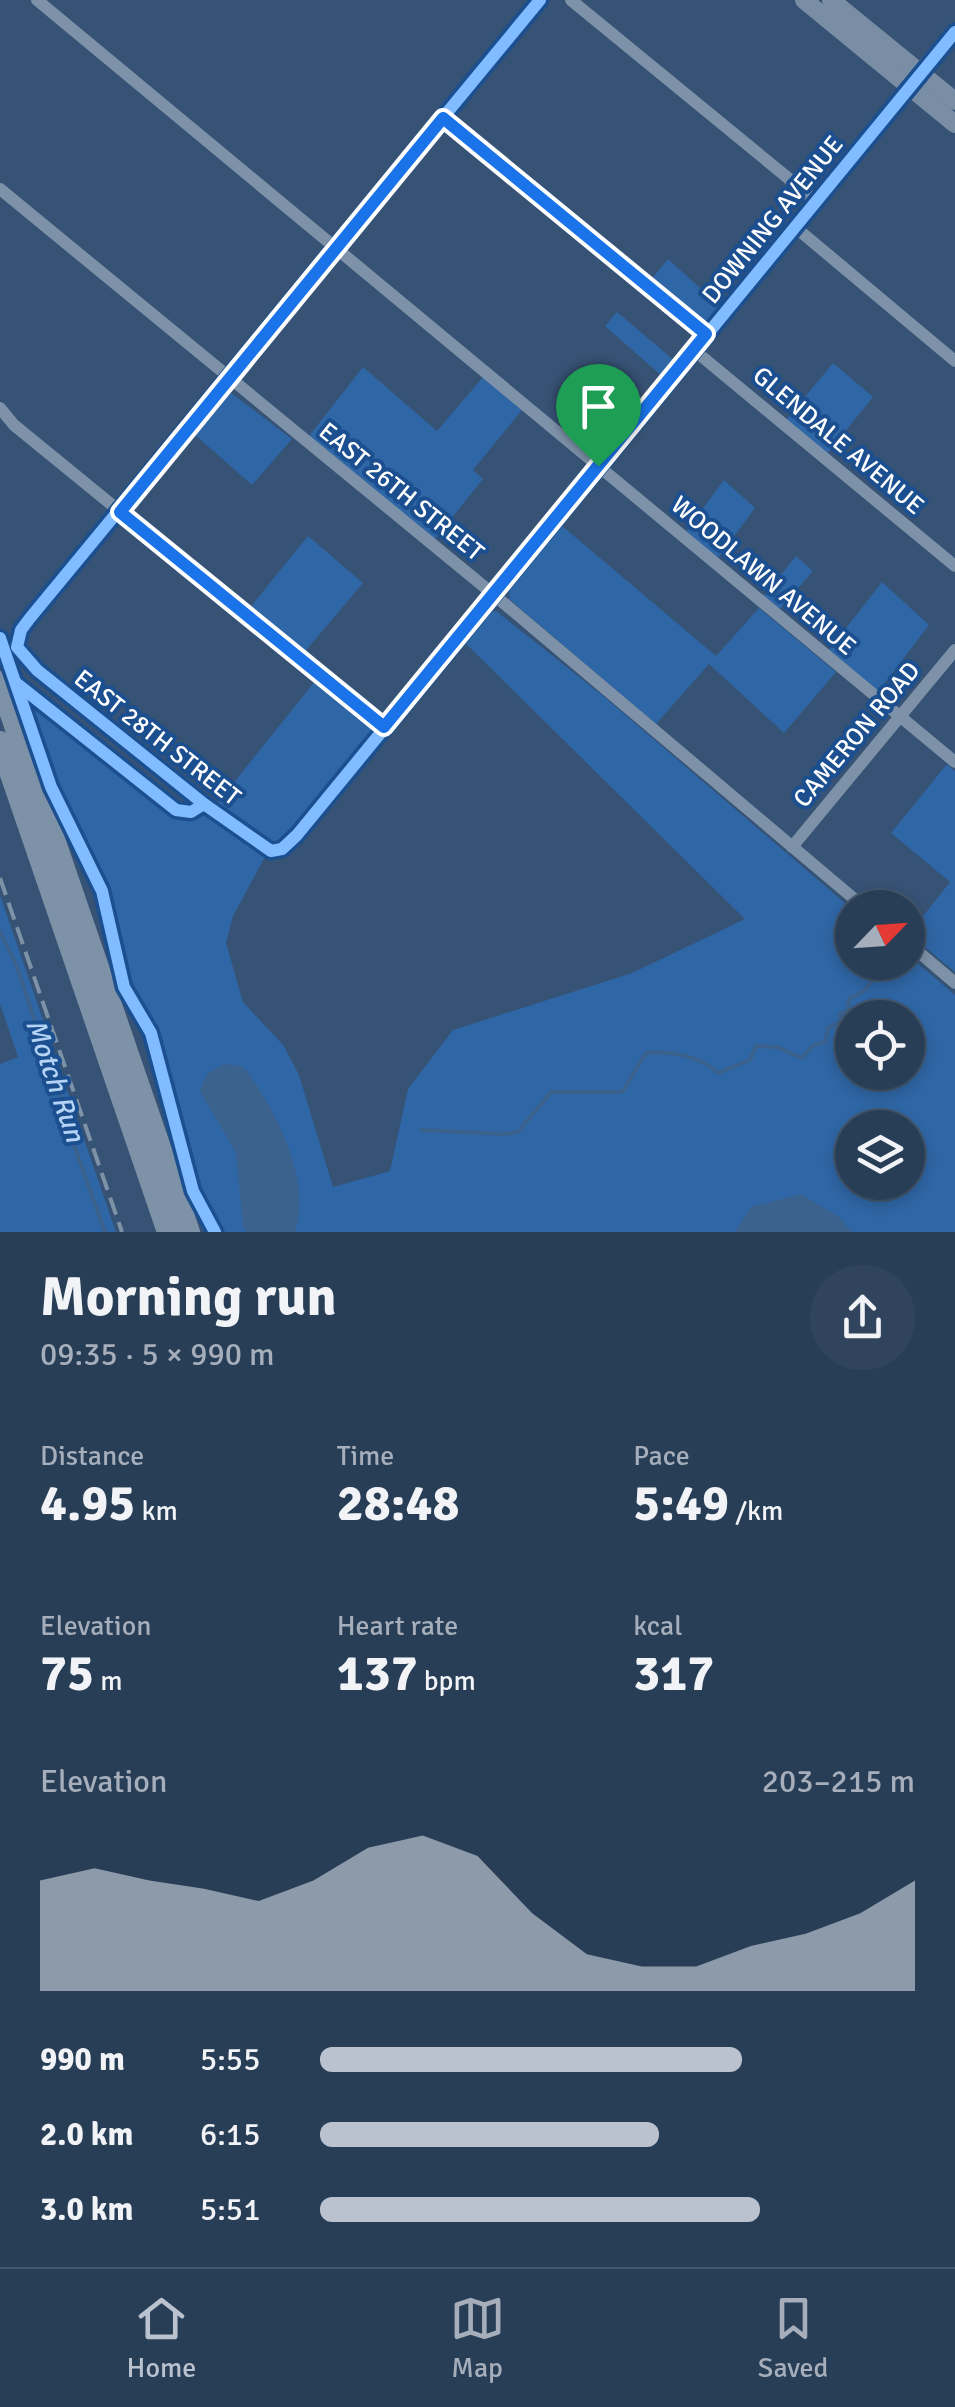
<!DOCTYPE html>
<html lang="en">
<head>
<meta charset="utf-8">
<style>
  body { margin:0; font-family:Signika,sans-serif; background:#30455d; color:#f1f3f6; height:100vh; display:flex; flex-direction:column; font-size:38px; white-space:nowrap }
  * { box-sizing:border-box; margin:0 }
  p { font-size:32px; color:#a5aeba }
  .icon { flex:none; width:55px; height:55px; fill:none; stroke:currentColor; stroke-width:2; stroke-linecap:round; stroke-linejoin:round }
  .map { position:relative; height:1232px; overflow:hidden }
  .side { display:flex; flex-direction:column; background:#283e57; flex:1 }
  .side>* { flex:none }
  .needle { width:65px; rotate:65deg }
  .tools { position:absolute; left:835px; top:890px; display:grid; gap:20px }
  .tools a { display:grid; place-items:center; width:90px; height:90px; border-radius:50%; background:#283e57; box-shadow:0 5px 15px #0003,0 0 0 2px #44576d; font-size:50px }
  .pin { position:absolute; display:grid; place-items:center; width:85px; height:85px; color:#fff; margin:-102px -42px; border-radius:50% 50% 50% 0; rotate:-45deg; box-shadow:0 0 10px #0007 }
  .pin .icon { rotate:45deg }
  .round { display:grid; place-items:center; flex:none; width:105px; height:105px; border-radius:52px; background:#30455d }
  .overview { display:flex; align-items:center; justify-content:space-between; height:170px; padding:0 40px }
  h1 { font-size:55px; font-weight:800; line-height:75px }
  .stats { display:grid; grid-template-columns:repeat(3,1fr); gap:15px; height:170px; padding:10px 40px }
  .stats div { display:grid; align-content:center }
  .stats b { font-size:50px; font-weight:800 }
  .stats small { font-size:28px; font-weight:400 }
  .stats p { font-size:28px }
  .chart { height:280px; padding:20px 40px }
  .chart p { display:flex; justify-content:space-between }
  .chart svg { width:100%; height:180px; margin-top:10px; fill:#b9c2ce; opacity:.7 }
  ul { padding:0 40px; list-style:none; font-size:32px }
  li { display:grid; grid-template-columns:160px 120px 1fr; align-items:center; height:75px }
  li i { height:25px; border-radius:12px; background:#b9c2ce }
  .dock { display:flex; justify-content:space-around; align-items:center; height:140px; border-top:2px solid #44576d; background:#283e57; font-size:28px; color:#a5aeba }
  .dock a { display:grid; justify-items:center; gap:5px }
  .dock .current { color:#b9c2ce }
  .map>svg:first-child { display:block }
  .green { fill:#2f66a5; fill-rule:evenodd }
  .water { fill:#3b618d }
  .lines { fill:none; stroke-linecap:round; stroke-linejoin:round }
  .stream { stroke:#3b618d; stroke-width:4 }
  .street { stroke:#7d92a8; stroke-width:12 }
  .secondary { stroke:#798da4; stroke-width:18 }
  .highway { stroke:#7e92a7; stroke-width:22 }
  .rail { stroke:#7e92a7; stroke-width:4; stroke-dasharray:18 8; stroke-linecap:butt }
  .cycleway-casing { stroke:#1b4f8f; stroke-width:19 }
  .cycleway { stroke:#80bcff; stroke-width:12 }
  .route-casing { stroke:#fff; stroke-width:20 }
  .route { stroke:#1a73e8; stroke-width:12 }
  .labels { text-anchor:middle; stroke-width:8; stroke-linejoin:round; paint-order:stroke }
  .street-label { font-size:25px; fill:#fff; stroke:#1b4f8f }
  .water-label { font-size:28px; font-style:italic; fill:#b5d3f5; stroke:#1b4f8f }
</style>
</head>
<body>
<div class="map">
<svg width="955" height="1232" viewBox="0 0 955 1232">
  <rect width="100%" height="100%" fill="#365274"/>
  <g class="green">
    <path d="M668 259 721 307 709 322 702 324 650 281Z"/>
    <path d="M617 312 676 362 664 378 605 326Z"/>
    <path d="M833 363 873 397 827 454 786 420Z"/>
    <path d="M363 367 437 431 483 377 522 410 473 470 483 479 434 540 309 436Z"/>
    <path d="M231 393 292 439 252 485 194 434Z"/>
    <path d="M724 480 755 508 718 558 686 531Z"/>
    <path d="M561 525 716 656 759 608 836 672 784 733 709 664 656 724 509 599 510 588Z"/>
    <path d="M308 536 363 583 302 655 248 610Z"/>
    <path d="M796 556 813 571 780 609 764 596Z"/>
    <path d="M882 582 929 625 878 692 829 650Z"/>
    <path d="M496 611 602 695 852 909V962H908V955L955 995V1232H218L195 1192 162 1059 156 1038 127 986 104 891 53 781 23 693 174 812 187 815 203 809 266 855 233 916 226 943 243 1002 284 1046 299 1075 333 1187 390 1171 408 1089 453 1030 632 973 745 919 464 642 488 612ZM852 1018H908V1072H852ZM852 1128H908V1182H852Z"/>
    <path d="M316 680 371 725 373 731 283 841 270 844 215 806Z"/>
    <path d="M947 764 955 771V972L909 934 950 882 891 833Z"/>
    <path d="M0 895 116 1232H0V1064L18 1057 0 1004Z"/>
  </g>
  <g class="water">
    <path d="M224 1064 241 1066 247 1071C277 1113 312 1180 295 1232H246L243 1225 236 1153 200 1091 207 1074Z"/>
    <path d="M801 1194 839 1217 852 1232H735L751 1207Z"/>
  </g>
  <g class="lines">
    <g class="stream">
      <path d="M0 931 17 967 38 1031 49 1050 74 1145 105 1232"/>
      <path d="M421 1130 504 1134 518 1132 551 1092H622L646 1053C671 1050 701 1057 718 1073L750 1060 756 1046 777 1047 802 1058 814 1045 825 1042 828 1028 840 1022V1014L848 1010 849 999 865 990 886 962"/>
    </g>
    <g class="street">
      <path d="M37 0 955 762"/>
      <path d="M540 0 30 618 21 630 17 647 37 670 204 804 271 851 282 849 297 835 910 87"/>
      <path d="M571 0 816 201"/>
      <path d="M443 118 706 335"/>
      <path d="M0 189 493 594 865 908"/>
      <path d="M795 227 955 361"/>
      <path d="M694 350 955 566"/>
      <path d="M0 408 14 425 384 727"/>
      <path d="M792 847 955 650"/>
      <path d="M908 943 955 983"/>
    </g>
    <g class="secondary">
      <path d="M804 0 955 124"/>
      <path d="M831 0 955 101"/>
      <path d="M914 81 955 32"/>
    </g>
    <g class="highway">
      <path d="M0 682 189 1232"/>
      <path d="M0 742 168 1232"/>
    </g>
    <path class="rail" d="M0 878 122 1232"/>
    <g class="cycleway-casing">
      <g id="cycleway">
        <path d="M540 0 30 618 21 630 17 647 37 670 204 804 271 851 282 849 297 835 955 32"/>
        <path d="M0 638 51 787 102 891 124 987 151 1033 193 1191 215 1232"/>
        <path d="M16 683 176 810 191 812 204 804"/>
      </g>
    </g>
    <use href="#cycleway" class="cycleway"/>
  </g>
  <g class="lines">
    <g class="route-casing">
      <path id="route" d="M443 118 706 334 384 727 120 512Z"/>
    </g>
    <use href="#route" class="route"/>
  </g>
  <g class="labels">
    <g class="street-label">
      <text transform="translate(772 219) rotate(-51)" y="9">DOWNING AVENUE</text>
      <text transform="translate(839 440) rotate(40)" y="9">GLENDALE AVENUE</text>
      <text transform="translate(402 491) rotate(39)" y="9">EAST 26TH STREET</text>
      <text transform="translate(764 575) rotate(40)" y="9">WOODLAWN AVENUE</text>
      <text transform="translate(856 734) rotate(-50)" y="9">CAMERON ROAD</text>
      <text transform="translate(158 737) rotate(38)" y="9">EAST 28TH STREET</text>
    </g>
    <g class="water-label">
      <text transform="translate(56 1080) rotate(71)" y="10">Motch Run</text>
    </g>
  </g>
</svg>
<div class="tools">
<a><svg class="needle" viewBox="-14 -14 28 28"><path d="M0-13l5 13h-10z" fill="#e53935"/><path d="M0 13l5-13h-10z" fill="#a5aeba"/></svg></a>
<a><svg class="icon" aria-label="locate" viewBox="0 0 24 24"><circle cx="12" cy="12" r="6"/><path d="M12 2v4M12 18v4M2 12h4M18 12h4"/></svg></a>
<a><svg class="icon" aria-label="layers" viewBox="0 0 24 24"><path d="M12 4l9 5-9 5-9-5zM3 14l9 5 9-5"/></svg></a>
</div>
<div class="pin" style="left:598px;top:466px;background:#1e9e55"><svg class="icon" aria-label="arrive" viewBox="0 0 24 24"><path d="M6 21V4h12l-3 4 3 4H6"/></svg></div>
</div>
<section class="side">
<div class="overview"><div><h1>Morning run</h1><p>09:35 · 5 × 990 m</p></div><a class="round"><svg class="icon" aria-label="share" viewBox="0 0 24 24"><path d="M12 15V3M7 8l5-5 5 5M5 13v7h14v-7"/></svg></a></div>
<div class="stats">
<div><p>Distance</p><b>4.95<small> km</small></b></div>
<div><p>Time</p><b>28:48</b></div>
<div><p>Pace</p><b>5:49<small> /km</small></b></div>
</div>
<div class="stats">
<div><p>Elevation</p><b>75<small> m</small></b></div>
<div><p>Heart rate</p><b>137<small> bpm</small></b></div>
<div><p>kcal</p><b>317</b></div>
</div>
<div class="chart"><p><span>Elevation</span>203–215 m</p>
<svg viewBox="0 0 160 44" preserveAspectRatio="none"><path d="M0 44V17L10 14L20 17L30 19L40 22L50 17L60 9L70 6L80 11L90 25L100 35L110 38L120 38L130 33L140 30L150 25L160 17V44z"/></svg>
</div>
<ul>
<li><b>990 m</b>5:55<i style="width:71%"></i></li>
<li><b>2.0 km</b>6:15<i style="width:57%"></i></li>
<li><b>3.0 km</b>5:51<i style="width:74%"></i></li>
</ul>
</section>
<nav class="dock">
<a class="current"><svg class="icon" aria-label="home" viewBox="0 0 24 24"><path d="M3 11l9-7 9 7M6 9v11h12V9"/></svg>Home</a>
<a><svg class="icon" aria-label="map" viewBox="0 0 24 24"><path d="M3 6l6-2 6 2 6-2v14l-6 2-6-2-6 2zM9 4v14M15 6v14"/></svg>Map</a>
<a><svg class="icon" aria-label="saved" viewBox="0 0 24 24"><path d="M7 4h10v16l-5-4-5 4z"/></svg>Saved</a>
</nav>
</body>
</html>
